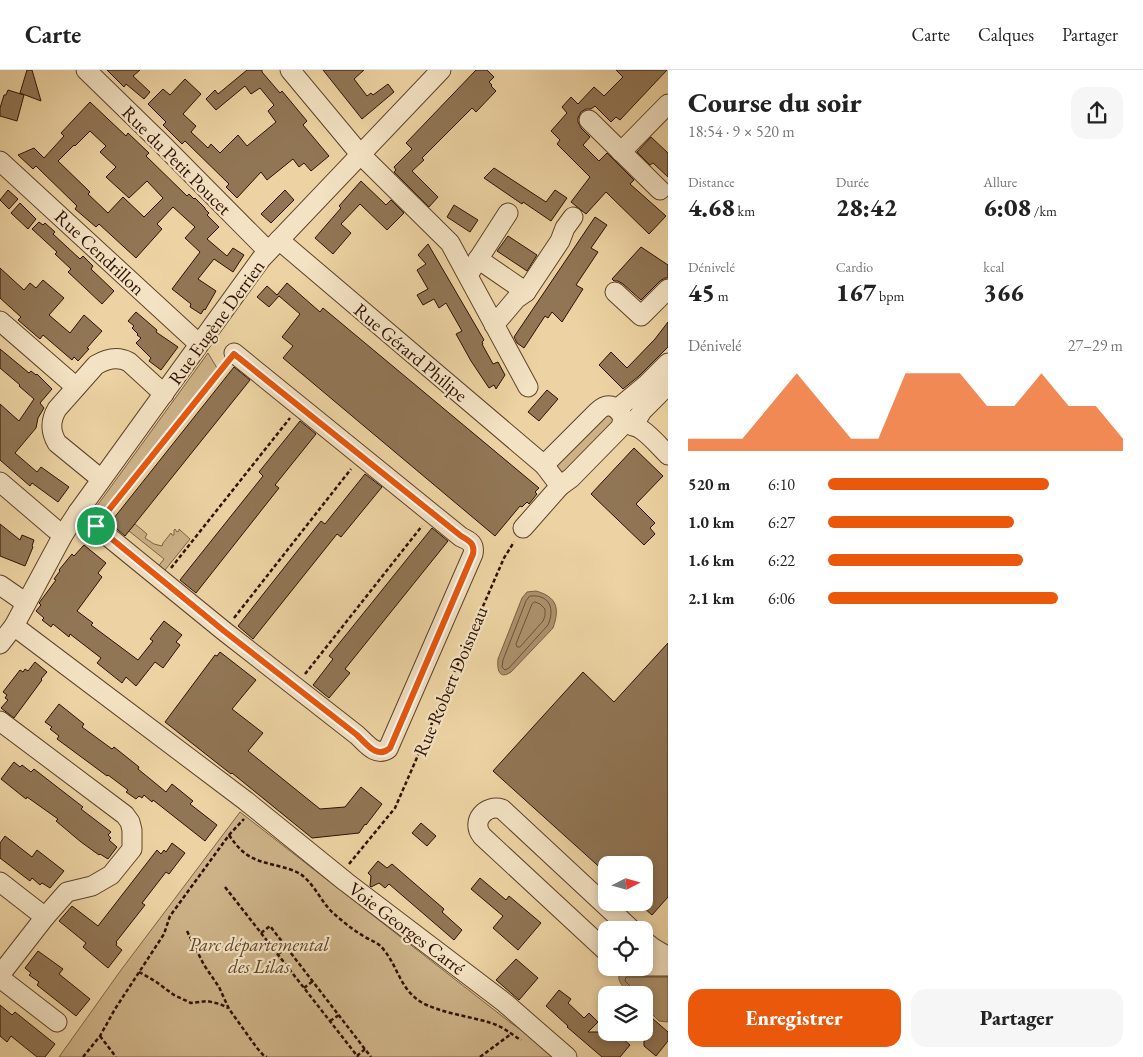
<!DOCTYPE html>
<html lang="fr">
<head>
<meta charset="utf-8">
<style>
  body { margin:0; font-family:"EB Garamond",serif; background:#f6f6f6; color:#222; height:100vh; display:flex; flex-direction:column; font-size:19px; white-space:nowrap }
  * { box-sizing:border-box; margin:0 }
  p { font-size:16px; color:#767676 }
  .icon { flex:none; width:28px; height:28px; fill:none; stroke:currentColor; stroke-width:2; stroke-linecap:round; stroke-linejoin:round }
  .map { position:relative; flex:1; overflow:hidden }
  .side { display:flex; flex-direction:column; background:#fff; width:475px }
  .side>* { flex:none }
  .needle { width:32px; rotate:84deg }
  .buttons { position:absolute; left:598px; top:786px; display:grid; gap:10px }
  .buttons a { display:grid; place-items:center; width:55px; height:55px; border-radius:10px; background:#fff; box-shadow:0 2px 8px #0003; font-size:25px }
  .pin { position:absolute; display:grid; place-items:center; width:42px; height:42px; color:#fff; margin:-21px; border:2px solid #fff; border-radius:50%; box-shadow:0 1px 5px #0007 }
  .round { display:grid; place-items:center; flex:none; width:52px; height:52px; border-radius:15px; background:#f6f6f6 }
  .headline { display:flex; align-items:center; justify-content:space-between; height:85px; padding:0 20px }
  h1 { font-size:28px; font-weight:800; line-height:38px }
  .stats { display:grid; grid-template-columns:repeat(3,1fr); gap:8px; height:85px; padding:5px 20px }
  .stats div { display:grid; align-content:center }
  .stats b { font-size:25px; font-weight:800 }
  .stats small { font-size:14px; font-weight:400 }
  .stats p { font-size:14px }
  .chart { height:140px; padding:10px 20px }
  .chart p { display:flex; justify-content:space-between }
  .chart svg { width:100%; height:90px; margin-top:5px; fill:#ea580c; opacity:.7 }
  .cta { display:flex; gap:10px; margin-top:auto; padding:10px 20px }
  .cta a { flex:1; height:58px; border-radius:15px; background:#ea580c; color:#fff; font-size:20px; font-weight:800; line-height:58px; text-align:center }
  .cta a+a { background:#f6f6f6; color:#222 }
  ul { padding:0 20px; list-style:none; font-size:16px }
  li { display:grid; grid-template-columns:80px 60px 1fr; align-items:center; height:38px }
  li i { height:12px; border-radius:6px; background:#ea580c }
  header { display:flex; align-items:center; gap:30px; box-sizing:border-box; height:70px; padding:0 25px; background:#fff; border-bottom:1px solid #e0e0e0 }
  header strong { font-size:24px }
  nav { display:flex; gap:28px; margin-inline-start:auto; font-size:18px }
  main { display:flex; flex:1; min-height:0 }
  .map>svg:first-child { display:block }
  .green { fill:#cdb287; stroke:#7e6244 }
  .water { fill:#ac916c; stroke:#7a5e41 }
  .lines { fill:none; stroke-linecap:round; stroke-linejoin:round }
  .shore { stroke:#6d5136; stroke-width:1 }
  .building { fill:#917655; stroke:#2e1100; fill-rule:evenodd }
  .minor-casing { stroke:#5e4229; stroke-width:21 }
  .path { stroke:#2e1100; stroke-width:2.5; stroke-dasharray:4 2.5; stroke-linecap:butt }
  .minor { stroke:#f3e2c3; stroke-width:19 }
  .route-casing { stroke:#fff; stroke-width:10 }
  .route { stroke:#ea580c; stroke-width:6 }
  .labels { text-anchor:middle; stroke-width:4.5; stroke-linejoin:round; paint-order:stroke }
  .street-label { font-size:19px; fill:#2e1100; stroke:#f3e2c3 }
  .park-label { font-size:19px; font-style:italic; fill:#5e4128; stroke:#f3e2c3 }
</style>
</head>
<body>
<header>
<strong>Carte</strong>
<nav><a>Carte</a><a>Calques</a><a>Partager</a></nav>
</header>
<main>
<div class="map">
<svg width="668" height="987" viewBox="0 0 668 987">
  <rect width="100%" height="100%" fill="#edd3a3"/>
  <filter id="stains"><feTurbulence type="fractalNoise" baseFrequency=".004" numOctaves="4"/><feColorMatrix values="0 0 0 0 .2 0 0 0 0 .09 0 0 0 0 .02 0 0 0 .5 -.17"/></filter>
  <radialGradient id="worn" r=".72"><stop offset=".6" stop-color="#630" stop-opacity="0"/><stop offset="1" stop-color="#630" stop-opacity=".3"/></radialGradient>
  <g class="green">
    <path d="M208 283 217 298 212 305 106 439 99 445 95 444 94 440Z"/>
    <path d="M605 343 612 345 615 353 566 403C559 401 557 398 556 391Z"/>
    <path d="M135 454 147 464 145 468 154 474 162 476 163 473 171 463 172 465H174V460L175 459 177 462 179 461V459L190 469 165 500H161L157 498 164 489 129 461Z"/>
    <path d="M240 742 511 953 534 968 554 987H59L121 900Z"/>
  </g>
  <g class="water">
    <path d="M536 521C557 527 560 538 553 558L511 602C499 610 497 600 498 589L522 528 527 522Z"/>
    <path d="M621 901 636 903 668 902V952L659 951 644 936V925H632C625 919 614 910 621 901Z"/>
  </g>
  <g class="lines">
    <g class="shore">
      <path d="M530 526C550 524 555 539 548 555L509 598 505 600 502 597 503 590 526 531Z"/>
      <path d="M535 532 540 534 545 539V546L543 551 520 577H517L516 574 532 534Z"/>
      <path d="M635 925 634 920 625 911 626 907H668"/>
    </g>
  </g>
  <g class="building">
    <path d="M27 0H32L41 31 20 23Z"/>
    <path d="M107 0H140L133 6 150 22 144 29 126 14 124 17Z"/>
    <path d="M247 0H262V2L280 23 282 21 307 51 303 55 329 86 311 101 304 93 299 97 293 89 267 110 261 102 237 128 226 117 229 114 185 71 182 74 163 55 166 52 148 34 163 19 170 25 185 9 201 24 183 44 196 56 191 62 208 78 211 74 220 83 238 65 247 76 276 52 268 41 274 35 260 18 251 24 245 16 216 40 206 29 215 20 218 24Z"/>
    <path d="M323 0H364L354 9 367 26 371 23 373 25 388 14 394 22 362 49Z"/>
    <path d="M476 0H487L494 7 489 12 492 15 491 16 496 21 476 42 472 38 422 88 424 90 412 101 438 127 429 137 394 102 396 100 394 97 412 79 406 73Z"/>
    <path d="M616 0H667L620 50 616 47 611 52 595 36 591 39H586L581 42 578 48V52L581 58 590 67 583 75 599 91 607 83 634 110 630 114 666 146 649 164 606 122 586 144 571 132 590 107 557 74 560 70 551 61 567 43 562 37 571 27 578 34 594 17 604 26 623 7Z"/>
    <path d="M8 20 24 25 17 51 0 46V38L4 25H6Z"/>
    <path d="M90 32 126 66 128 63 149 83 146 86 187 126 189 124 194 129 195 128 205 138V139L209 143 207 145 219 157 207 169 227 186 233 178 244 185 233 202 214 189 198 209 216 221 205 240 204 239 201 244 190 237 191 234 172 219 200 182 185 168 195 157 173 137 157 154 162 159 136 188 99 154 96 157 75 139 77 136 36 96 33 99 18 85 34 78 44 88 64 66 61 63ZM90 61 106 76 100 82 116 97 106 107 129 128 147 111 163 128 144 147 123 127 108 143 88 124 90 122 58 91 74 75 75 76Z"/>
    <path d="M651 67 668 83V107L653 93 650 95 637 82Z"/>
    <path d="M494 98 546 132 555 120 567 128 551 151 523 132 522 134 484 108Z"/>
    <path d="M361 111 386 135 391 130 404 143 387 160 360 134 341 154 351 163 333 184 315 168 341 138 339 136Z"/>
    <path d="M8 120 18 129 9 139 0 130Z"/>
    <path d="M285 120 294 130 271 153 261 144Z"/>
    <path d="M20 133 36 149 28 159 11 143Z"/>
    <path d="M454 135 478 150 470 162 447 147Z"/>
    <path d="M595 147 607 155 591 178 598 182 576 215 583 219 562 252 552 242 548 248 545 246 524 278 517 273 514 267Z"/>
    <path d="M39 152 43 155 45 153 55 162 53 164 80 189 83 186 93 196 91 199 114 221 102 234 68 202 71 199 55 184 57 182 32 159Z"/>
    <path d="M508 166 537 185 527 201 497 181Z"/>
    <path d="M428 174 484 270 482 272 483 274H482L493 294 498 292 505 305 496 319 494 315 489 318 471 291 456 264 462 261 446 233 439 238 434 229 423 235 417 225 428 219 417 200 426 194 418 185Z"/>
    <path d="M641 177 668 195V208H665L660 211 641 230 623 214 618 211H614L612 209Z"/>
    <path d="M0 198 24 220 30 213 36 218 43 210 64 228 49 245 70 263 84 245 102 261 87 278 89 279 78 291 74 287 72 290 43 265 40 269 18 250 21 247 0 228Z"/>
    <path d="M287 213 320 242 323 238 539 418 535 422 537 424 529 434 527 432 522 437 520 436 495 466 283 288 293 276 282 267 300 244 279 226 269 237 257 227 267 216 277 225Z"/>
    <path d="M136 242 157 260 156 262 178 277 161 300 149 291 151 288 136 273 141 268 137 265 138 264 132 258 134 256 128 251Z"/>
    <path d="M668 252V277L639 306 623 319 599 295 611 282 627 298 655 269Z"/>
    <path d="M0 279 29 303 31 301 36 305 37 304 52 319 40 333 44 338 38 348 36 358 15 383 37 402 41 397 69 417 58 432 32 413 30 416 0 390V334L19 351 34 329 19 316 20 315 0 298Z"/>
    <path d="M234 297 250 310 125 466 110 453Z"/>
    <path d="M547 320 558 329 539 351 528 342Z"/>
    <path d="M300 351 316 364 275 415 279 418 196 523 180 510 263 406 259 402Z"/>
    <path d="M634 378 663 406 636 434 655 453 650 458 655 464 644 475 591 424Z"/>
    <path d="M365 404 382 417 341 467 337 464 253 569 238 556 321 451 325 454Z"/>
    <path d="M0 454 20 470 22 465 34 470 32 476 33 477 25 496 0 486Z"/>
    <path d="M432 458 448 471 345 599 350 603 329 628 313 615 333 589 329 586Z"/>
    <path d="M84 475 106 493 98 503 102 507 77 541 93 553 91 555 138 590 153 571 150 569 164 551 182 565 176 572 180 575 163 598 155 592 136 616 126 607 122 613 97 593 101 588 70 564 69 567 53 554 51 557 42 550 44 548 36 541 41 535 39 533 56 510 54 509 60 501 59 500 72 484 74 486Z"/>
    <path d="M668 573V827L652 845 644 838V795H606V803L493 701 583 602 614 632Z"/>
    <path d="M220 582 256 610 232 639 263 663 248 681 320 739 345 737 361 717 382 734 366 755 365 754 359 763 312 768 232 703 231 704 165 652 215 585 217 586Z"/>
    <path d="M35 592 47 602 41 609 42 610 14 648 1 638 8 630 5 628 7 625 3 622 20 600 23 602 25 599 28 601Z"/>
    <path d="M59 634 84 654 82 657 112 679 114 677 139 697 138 699 166 722 172 714 193 731 190 734 217 755 205 771 153 730 152 732 144 725 142 728 139 726 136 729 126 722 128 720 108 705 107 706 57 669 59 666 50 659 52 657 45 652Z"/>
    <path d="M14 692 20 697 22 695 31 702 34 699 83 737 81 739 111 762 108 765 111 768 109 770 117 777 108 789 100 784 99 785 81 772 56 751 58 749 27 727 26 729 1 709Z"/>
    <path d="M421 753 436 766 427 776 412 763Z"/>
    <path d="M5 766 32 787 37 780 64 801 50 818 42 813 40 815 32 808 30 811 0 788V773Z"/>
    <path d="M172 773 185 783 169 804 166 802 142 833 145 835 116 872 117 873 116 875 122 880 108 898 83 877 86 873 59 851 72 836 98 856 157 780 161 784 164 780 166 782Z"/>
    <path d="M378 791 387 798 392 794 444 839 442 842 462 860 454 870 389 814 385 818 379 813 371 817 370 816 371 806 368 803Z"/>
    <path d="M480 808 506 830 509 826 541 853 518 880 493 858 503 846 471 819Z"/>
    <path d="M38 881 63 899 59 904 90 929 76 946 37 915 39 912 29 905 31 903 25 898Z"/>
    <path d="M516 889 538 908 519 930 496 910Z"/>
    <path d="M559 920 571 929 568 933 584 948 589 943 598 952 588 962H615L630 975 620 987H602L567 957 568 956 546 936Z"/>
    <path d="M0 935 12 945 15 942 55 974 45 987H37L11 966 7 972 0 966Z"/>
    <path d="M644 941 668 962V971L656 986 644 976Z"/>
  </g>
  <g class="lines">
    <g class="minor-casing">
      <g id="minor">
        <path d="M86 0 162 74 268 181"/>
        <path d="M290 0 360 84 450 173 528 317"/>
        <path d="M589 50 660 120"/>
        <path d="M621 82 668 34"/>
        <path d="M0 91 199 274"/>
        <path d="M279 170 544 395 560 416 571 408 621 357 623 348"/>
        <path d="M478 189 526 222"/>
        <path d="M468 205 508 143"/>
        <path d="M615 222 641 246 668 219"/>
        <path d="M0 251 76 317"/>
        <path d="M494 255 516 229 526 222 560 171 565 158 573 147"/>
        <path d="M617 339 647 314 668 293"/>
        <path d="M633 356 642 341 668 315"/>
        <path d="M544 395 597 342C601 338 606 335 611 336 619 338 620 344 625 349 630 355 636 356 642 360 651 366 660 377 668 385"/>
        <path d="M101 409 57 373C50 361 50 351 57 339L96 295C106 289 118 286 129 292L164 324"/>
        <path d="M0 412 55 459 63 465"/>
        <path d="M78 442 224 561 357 665C366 673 375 687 388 679L473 484C475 474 470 471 461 467L234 283"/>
        <path d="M523 458 560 416"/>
        <path d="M0 515 26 533"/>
        <path d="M14 556 246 731 346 812 505 933 567 987"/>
        <path d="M0 574 14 556 63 465 78 442 261 189 441 0"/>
        <path d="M0 651 125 745 130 752 132 760V779L111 805 92 816 67 822 45 847 0 905"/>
        <path d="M0 812 45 847"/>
        <path d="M644 871C652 878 658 882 668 886"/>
        <path d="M606 881 482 766C470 751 486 734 502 739L632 860"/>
        <path d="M644 896H668"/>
        <path d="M0 908 57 952"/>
      </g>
    </g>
    <g class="path">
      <path d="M105 445 226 295"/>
      <path d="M171 498 290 348"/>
      <path d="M234 548 351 399"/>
      <path d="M305 604 422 456"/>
      <path d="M229 765C245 789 255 790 282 797 289 799 297 801 303 806 315 816 321 831 332 842 342 851 353 860 365 867 372 871 379 873 384 880 398 897 400 919 421 932 440 943 469 946 491 953 502 956 511 964 521 970"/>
      <path d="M349 794 395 738 504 488 514 472"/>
      <path d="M225 817 261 863 270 856 371 987"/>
      <path d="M187 861 204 895 219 917 229 939 257 978 264 986 267 987"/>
      <path d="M261 863 358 987"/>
      <path d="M278 884 287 878"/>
      <path d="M139 902 155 911 174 925 191 933 207 931 220 934 228 938"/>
      <path d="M304 918 313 911"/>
      <path d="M330 951 339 945"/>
      <path d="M100 966 116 987"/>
      <path d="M357 986 365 979"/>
      <path d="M83 987 100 966 115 939 164 864 170 846 229 765 244 749"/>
      <path d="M480 987 511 964"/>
    </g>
    <use href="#minor" class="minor"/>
  </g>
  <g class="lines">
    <g class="route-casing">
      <path id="route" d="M234 284 461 466C470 471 475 474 473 484L390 678C377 690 366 673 357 665L224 561 96 456 229 290Z"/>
    </g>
    <use href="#route" class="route"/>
  </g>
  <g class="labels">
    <g class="street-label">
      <text transform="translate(177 90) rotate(45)" y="7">Rue du Petit Poucet</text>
      <text transform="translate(100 182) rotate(43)" y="7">Rue Cendrillon</text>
      <text transform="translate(216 252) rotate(-54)" y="7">Rue Eugène Derrien</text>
      <text transform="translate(411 282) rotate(40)" y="7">Rue Gérard Philipe</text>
      <text transform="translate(450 611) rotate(-67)" y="7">Rue Robert Doisneau</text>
      <text transform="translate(407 858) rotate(37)" y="7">Voie Georges Carré</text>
    </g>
    <g class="park-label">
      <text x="259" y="881">Parc départemental<tspan x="259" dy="22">des Lilas</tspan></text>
    </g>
  </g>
  <rect width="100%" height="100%" filter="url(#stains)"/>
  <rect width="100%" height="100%" fill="url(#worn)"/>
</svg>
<div class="buttons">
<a><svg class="needle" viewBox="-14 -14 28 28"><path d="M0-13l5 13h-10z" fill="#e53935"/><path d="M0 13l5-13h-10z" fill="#767676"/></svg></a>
<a><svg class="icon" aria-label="locate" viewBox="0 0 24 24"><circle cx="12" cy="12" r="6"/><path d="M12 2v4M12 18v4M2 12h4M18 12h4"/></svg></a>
<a><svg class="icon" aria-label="layers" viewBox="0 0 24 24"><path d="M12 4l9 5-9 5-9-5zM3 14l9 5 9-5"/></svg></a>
</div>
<div class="pin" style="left:96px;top:456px;background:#1e9e55"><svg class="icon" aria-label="arrive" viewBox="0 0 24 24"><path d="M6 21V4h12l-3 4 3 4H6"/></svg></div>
</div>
<section class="side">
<div class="headline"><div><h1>Course du soir</h1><p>18:54 · 9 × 520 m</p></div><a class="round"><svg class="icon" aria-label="share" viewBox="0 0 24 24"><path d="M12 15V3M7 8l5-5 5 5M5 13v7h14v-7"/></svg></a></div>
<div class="stats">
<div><p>Distance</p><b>4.68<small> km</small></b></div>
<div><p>Durée</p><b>28:42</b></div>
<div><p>Allure</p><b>6:08<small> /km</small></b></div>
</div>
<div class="stats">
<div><p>Dénivelé</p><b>45<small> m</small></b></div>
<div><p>Cardio</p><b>167<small> bpm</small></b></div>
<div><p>kcal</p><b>366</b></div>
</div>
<div class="chart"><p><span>Dénivelé</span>27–29 m</p>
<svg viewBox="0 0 160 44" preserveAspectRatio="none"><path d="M0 44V38L10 38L20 38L30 22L40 6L50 22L60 38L70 38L80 6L90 6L100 6L110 22L120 22L130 6L140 22L150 22L160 38V44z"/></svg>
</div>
<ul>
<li><b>520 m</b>6:10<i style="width:75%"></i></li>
<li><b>1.0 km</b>6:27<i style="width:63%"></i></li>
<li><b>1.6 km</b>6:22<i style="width:66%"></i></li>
<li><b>2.1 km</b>6:06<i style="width:78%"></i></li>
</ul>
<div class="cta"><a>Enregistrer</a><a>Partager</a></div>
</section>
</main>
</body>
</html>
